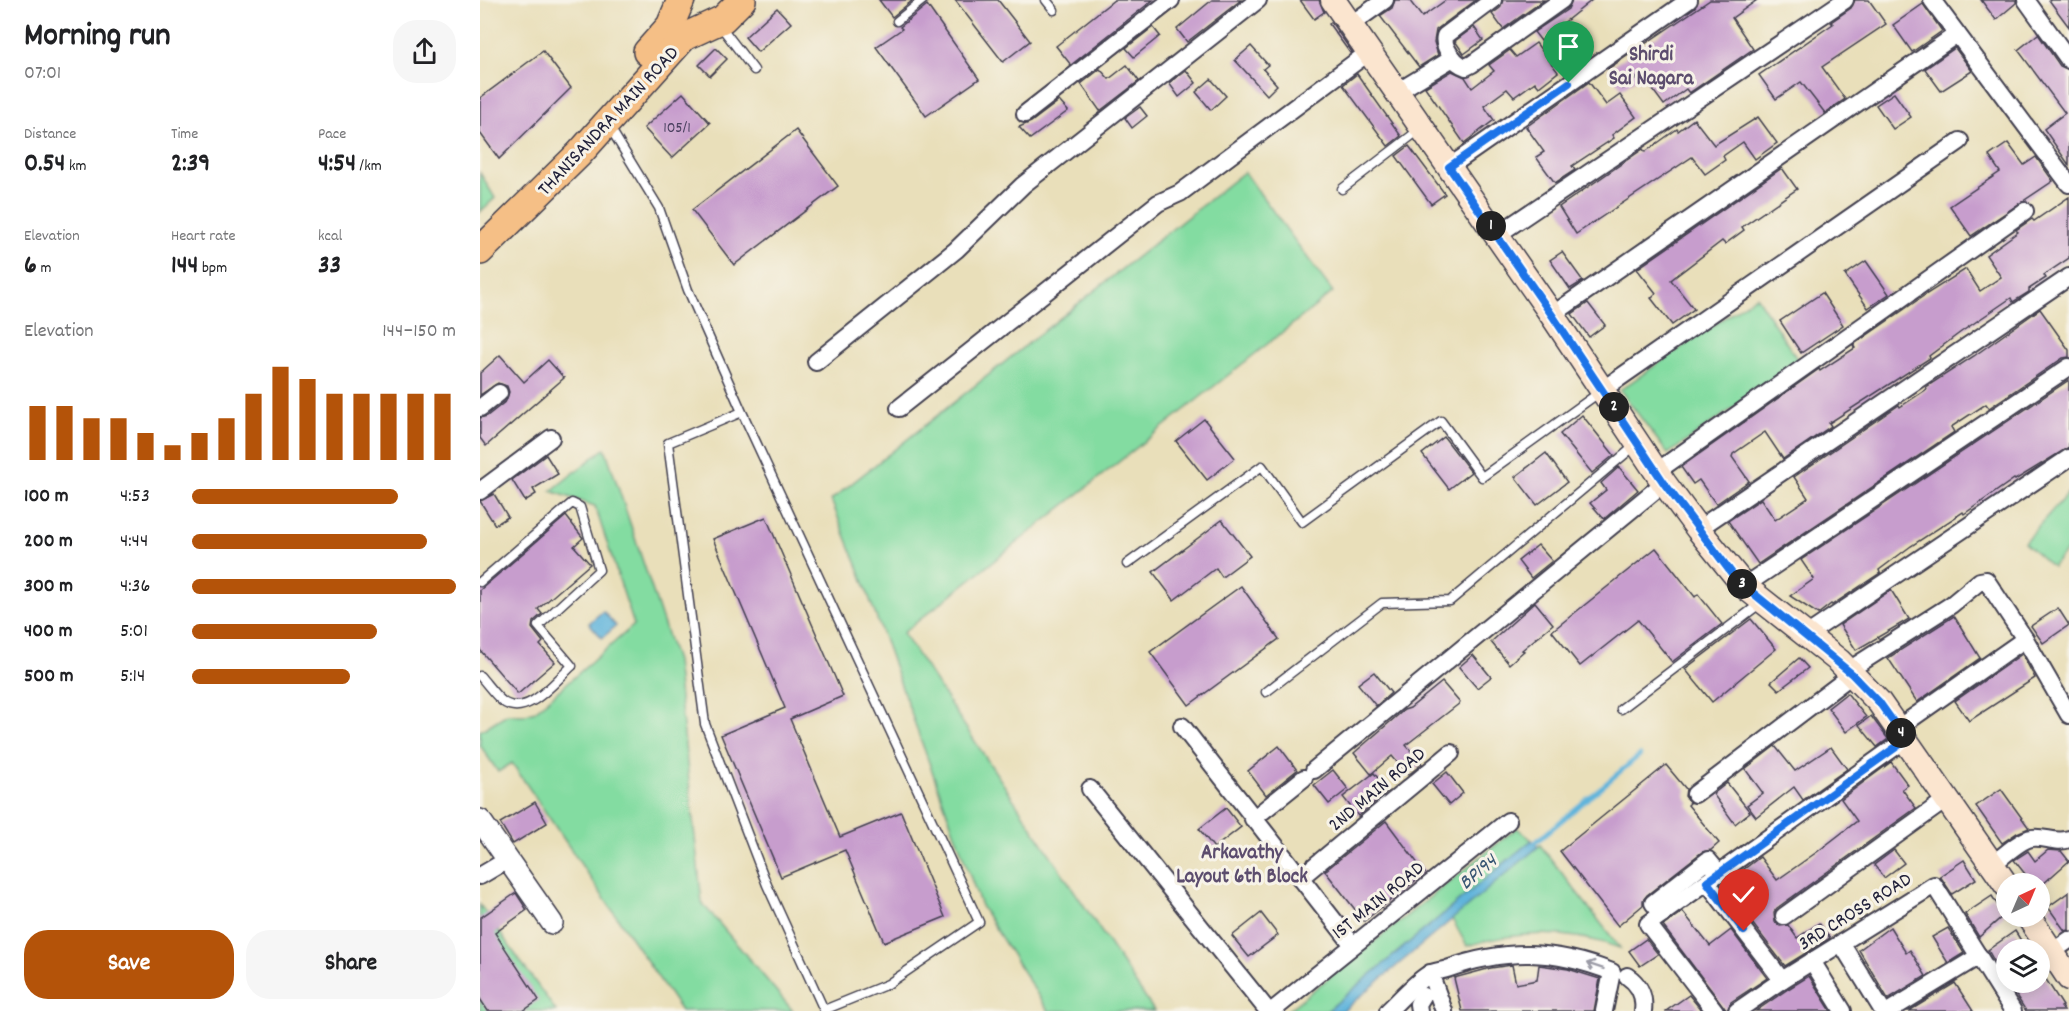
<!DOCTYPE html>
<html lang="en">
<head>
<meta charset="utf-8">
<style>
  body { margin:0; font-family:Dekko,sans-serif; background:#f6f6f6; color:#202124; height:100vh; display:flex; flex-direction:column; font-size:22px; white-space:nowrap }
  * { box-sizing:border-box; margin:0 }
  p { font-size:20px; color:#757577 }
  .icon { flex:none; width:33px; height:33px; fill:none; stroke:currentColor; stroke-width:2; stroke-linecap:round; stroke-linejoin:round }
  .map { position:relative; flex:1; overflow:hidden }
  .side { display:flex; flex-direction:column; background:#fff; width:480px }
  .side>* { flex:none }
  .needle { width:39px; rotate:44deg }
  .buttons { position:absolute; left:1516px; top:873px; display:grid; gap:12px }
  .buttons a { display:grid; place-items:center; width:54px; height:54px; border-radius:50%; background:#fff; box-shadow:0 3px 15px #0003; font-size:30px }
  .pin { position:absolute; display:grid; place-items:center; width:51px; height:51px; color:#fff; margin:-62px -26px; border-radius:50% 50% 50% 0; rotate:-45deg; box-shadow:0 0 6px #0007 }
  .pin .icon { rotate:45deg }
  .km { position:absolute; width:30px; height:30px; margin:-15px; border-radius:50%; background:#222; color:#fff; font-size:16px; line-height:30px; text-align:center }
  .round { display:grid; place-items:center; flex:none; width:63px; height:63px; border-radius:24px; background:#f6f6f6 }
  .head { display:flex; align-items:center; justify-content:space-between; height:102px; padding:0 24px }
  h1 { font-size:33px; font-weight:700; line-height:45px }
  .metrics { display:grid; grid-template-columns:repeat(3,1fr); gap:9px; height:102px; padding:6px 24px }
  .metrics div { display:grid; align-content:center }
  .metrics b { font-size:26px; font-weight:700 }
  .metrics small { font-size:16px; font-weight:400 }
  .metrics p { font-size:16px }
  .chart { height:168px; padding:12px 24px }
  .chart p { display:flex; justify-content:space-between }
  .chart svg { width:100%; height:108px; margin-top:6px; stroke:#b45309; stroke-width:6 }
  .primary-button { display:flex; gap:12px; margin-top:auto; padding:12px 24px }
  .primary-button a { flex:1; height:69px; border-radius:24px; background:#b45309; color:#fff; font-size:24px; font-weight:700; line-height:69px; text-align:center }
  .primary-button a+a { background:#f6f6f6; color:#202124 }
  ul { padding:0 24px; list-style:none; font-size:20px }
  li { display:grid; grid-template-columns:96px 72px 1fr; align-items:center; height:45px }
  li i { height:15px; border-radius:8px; background:#b45309 }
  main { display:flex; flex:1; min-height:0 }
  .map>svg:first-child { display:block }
  .green { fill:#83dca1; stroke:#527f6e; stroke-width:1.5 }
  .water { fill:#5fb4db; stroke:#406b8b; stroke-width:1.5 }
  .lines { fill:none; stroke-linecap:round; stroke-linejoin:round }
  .stream { stroke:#5fb4db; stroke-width:4.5 }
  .building { fill:#c79dcd }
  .service-casing { stroke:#403e4e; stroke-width:11 }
  .minor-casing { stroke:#403e4e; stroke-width:20 }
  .tertiary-casing { stroke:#403e4e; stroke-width:24 }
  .secondary-casing { stroke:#403e4e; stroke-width:27 }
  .primary-casing { stroke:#403e4e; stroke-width:30 }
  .service { stroke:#fff; stroke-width:8 }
  .minor { stroke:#fff; stroke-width:16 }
  .tertiary { stroke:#fff; stroke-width:21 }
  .secondary { stroke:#fbe5cf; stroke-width:24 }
  .primary { stroke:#f5bf86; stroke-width:27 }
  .oneway { stroke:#9c9ca7 }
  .route-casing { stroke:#fff; stroke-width:12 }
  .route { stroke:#1a73e8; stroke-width:8 }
  .labels { text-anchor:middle; stroke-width:6; stroke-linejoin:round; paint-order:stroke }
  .number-label { font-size:16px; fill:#4b4160 }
  .street-label { font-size:20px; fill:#22223b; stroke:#f7f3e8 }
  .neighbourhood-label { font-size:21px; font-weight:bold; fill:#5c4d6e; stroke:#f7f3e8 }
  .water-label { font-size:21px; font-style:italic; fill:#375573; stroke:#f7f3e8 }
</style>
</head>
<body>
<main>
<section class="side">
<div class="head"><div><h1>Morning run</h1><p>07:01</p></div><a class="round"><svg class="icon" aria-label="share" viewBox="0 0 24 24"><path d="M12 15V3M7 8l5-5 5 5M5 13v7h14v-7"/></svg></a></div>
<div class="metrics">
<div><p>Distance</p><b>0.54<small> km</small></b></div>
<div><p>Time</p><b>2:39</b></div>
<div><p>Pace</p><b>4:54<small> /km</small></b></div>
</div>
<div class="metrics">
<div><p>Elevation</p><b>6<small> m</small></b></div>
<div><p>Heart rate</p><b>144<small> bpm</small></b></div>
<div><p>kcal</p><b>33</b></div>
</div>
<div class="chart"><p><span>Elevation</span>144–150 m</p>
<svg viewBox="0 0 160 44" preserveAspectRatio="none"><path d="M5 44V22M15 44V22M25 44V27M35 44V27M45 44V33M55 44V38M65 44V33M75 44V27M85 44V17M95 44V6M105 44V11M115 44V17M125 44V17M135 44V17M145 44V17M155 44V17"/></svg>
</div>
<ul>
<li><b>100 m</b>4:53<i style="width:78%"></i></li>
<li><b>200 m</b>4:44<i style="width:89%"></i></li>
<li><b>300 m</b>4:36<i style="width:100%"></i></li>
<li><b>400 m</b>5:01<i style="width:70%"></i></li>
<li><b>500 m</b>5:14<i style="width:60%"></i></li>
</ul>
<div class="primary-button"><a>Save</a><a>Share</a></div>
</section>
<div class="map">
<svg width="1589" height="1011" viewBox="0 0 1589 1011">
  <rect width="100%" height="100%" fill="#f7f3e8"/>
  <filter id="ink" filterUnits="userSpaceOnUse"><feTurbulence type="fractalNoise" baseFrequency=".0167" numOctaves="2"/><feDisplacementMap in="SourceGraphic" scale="12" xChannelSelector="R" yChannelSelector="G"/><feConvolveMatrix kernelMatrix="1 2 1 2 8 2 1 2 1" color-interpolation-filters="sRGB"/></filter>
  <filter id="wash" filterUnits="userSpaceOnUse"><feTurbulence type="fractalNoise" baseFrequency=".008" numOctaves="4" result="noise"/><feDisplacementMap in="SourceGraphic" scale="24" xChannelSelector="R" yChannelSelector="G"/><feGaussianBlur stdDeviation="1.35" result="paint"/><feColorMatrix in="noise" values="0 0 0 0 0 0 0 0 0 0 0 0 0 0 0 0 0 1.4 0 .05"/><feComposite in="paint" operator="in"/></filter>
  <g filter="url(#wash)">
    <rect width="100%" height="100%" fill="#e9dfba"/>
    <g class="green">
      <path d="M764 172 853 292 423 633 674 1011H568L501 906 380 572 351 500Z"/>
      <path d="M0 173 15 198 0 212Z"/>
      <path d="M1276 296 1319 362 1188 454 1140 390Z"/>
      <path d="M125 448 196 661 222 903 313 1011H201L32 763 18 772 0 745V731L27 714 43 715 55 711 154 625 115 506 71 491Z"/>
      <path d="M1589 492V548L1572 567 1544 542Z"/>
      <path d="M1037 828 1052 840 847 1011H807Z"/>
      <path d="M1060 845 1130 935 1140 948C1089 930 1039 930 987 946L972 919Z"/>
      <path d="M0 905 76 1011H0Z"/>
    </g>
    <g class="water">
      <path d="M123 611 136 626 122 638 109 623Z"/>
      <path d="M1052 840 1058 847 863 1011H847Z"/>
    </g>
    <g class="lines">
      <path class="stream" d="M1051 846 1160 755"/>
    </g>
    <g id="blocks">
      <g class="building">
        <path d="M399 0H433L412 17Z"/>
        <path d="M475 0H518L550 41 523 62Z"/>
        <path d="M634 0H673L591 65 576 46Z"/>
        <path d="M732 0H761L707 42 697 29Z"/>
        <path d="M820 0H839L844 12 834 19Z"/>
        <path d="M915 0H929L942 17 966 0H996L956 30 954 42 958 55 939 67 900 16 912 8Z"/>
        <path d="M1023 0H1064L1023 29 1012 14 1020 8Z"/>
        <path d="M1092 0H1112L1061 41 1054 32 1088 9Z"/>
        <path d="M1230 0H1277L1252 18 1273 49 1209 93 1206 89 1184 105 1164 78 1160 81 1158 77 1142 89 1128 69Z"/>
        <path d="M1375 0H1389L1406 24 1342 67 1365 99 1345 113 1321 82 1296 99 1279 75 1353 24 1351 22 1371 8Z"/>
        <path d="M1501 0H1536V3L1516 20Z"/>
        <path d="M1569 0H1589V27Z"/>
        <path d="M1443 4 1462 31 1432 52 1413 25Z"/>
        <path d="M447 5 499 79 446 116 396 47 422 29 420 27Z"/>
        <path d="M297 8 311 23 278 52 265 37Z"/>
        <path d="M851 22 872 52 870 53 849 24Z"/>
        <path d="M673 27 680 36 654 57 646 48Z"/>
        <path d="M994 27 1003 40 984 54 975 41Z"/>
        <path d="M1558 34 1580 66 1589 70V165L1564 129 1585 113 1538 50Z"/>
        <path d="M1056 43 1078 72 1059 87 1055 82 1034 97 1027 89 1004 106 1014 120 984 143 945 87 972 71 985 77 992 88 1014 71 1009 65 1030 50 1036 57Z"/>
        <path d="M771 46 788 65 783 69 797 85 787 95 755 60Z"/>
        <path d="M236 48 247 59 230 76 219 65Z"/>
        <path d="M1475 48 1492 71 1461 91 1445 69Z"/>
        <path d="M63 51 91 88 19 159 0 133V98Z"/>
        <path d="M647 65 659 81 620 111 601 84 620 69 629 79Z"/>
        <path d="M706 70 716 83 699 97 689 83Z"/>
        <path d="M877 74 921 136 908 146 863 85Z"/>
        <path d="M731 79 746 96 731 110 716 92Z"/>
        <path d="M1109 82 1126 105 1140 95 1156 117 1132 135 1134 138 1092 166 1095 170 1075 183 1056 157 1064 152 1046 127Z"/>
        <path d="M203 93 230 123 192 158 164 128Z"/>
        <path d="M1414 93 1431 117 1413 129 1396 105Z"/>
        <path d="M579 101 588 111 550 139 539 127 551 122Z"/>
        <path d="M660 107 667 116 652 128 645 118Z"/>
        <path d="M1278 117 1297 143 1275 159 1263 142 1243 156 1245 160 1225 174 1212 157 1096 234 1079 207 1163 149 1165 152 1197 129 1198 131 1214 119 1234 145Z"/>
        <path d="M316 130 358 186 254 265 212 210Z"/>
        <path d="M1528 143 1544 165 1556 157 1573 181 1491 236 1470 206 1520 172 1509 156Z"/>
        <path d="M929 146 965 194 951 204 916 156Z"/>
        <path d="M1302 168 1317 189 1262 227 1264 230 1245 244 1242 241 1191 280 1214 309 1192 325 1171 298 1176 293 1157 269Z"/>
        <path d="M1589 197V258L1564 275 1566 278 1549 289V292L1533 302 1531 298 1481 332 1449 356 1450 358 1349 423 1351 426 1303 459 1285 432 1253 454 1252 457 1269 481 1236 504 1219 480 1213 484 1201 467 1339 369 1340 371 1375 348 1373 345 1445 295 1486 269 1500 291 1521 277 1506 255 1538 232 1536 230 1552 219 1554 221Z"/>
        <path d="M1082 252 1103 281 1090 289 1070 260Z"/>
        <path d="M1386 261 1409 294 1388 308 1365 275Z"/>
        <path d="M1342 293 1363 325 1321 353 1300 321Z"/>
        <path d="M1108 303 1125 325 1109 337 1092 314Z"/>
        <path d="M1560 309 1589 350V357L1583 358 1509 408 1506 404 1471 427 1474 432 1278 564 1248 521 1281 499 1295 520 1328 498 1314 477 1419 405 1420 407 1447 389 1446 387 1494 356Z"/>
        <path d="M20 355 44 382 68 360 84 378 6 446 0 438V418L7 416 26 401 29 392 27 386 18 383 0 395V373Z"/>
        <path d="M1589 380V447L1535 480 1534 479 1484 514 1483 512 1431 546 1399 570 1400 573 1352 605 1351 604 1338 614 1310 596 1334 579 1321 560Z"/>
        <path d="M1102 415 1134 455 1112 473 1080 434Z"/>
        <path d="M724 419 755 458 727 480 696 441Z"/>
        <path d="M964 437 991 472 969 489 942 454Z"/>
        <path d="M1066 453 1087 482 1057 505 1035 477Z"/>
        <path d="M66 455 78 474 53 489 56 494 45 501 32 480Z"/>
        <path d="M1139 467 1158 490 1124 519 1110 503 1126 490 1121 483Z"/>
        <path d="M14 494 28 517 15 525 0 501Z"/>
        <path d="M86 516 103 538 94 546 110 564 58 609 62 614 53 622 52 628 63 642 60 645 75 662 38 694 0 650V590Z"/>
        <path d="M286 517 363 696 310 719 360 837 421 812 465 917 404 942 365 850 301 877 241 735 305 708 233 539Z"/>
        <path d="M742 520 770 556 742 577 736 568 694 600 673 572Z"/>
        <path d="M1058 545 1072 561 1051 578 1038 561Z"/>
        <path d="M1176 548 1215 597 1218 594 1242 624 1192 662 1158 620 1100 666 1072 631Z"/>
        <path d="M761 586 799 639 709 705 670 652Z"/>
        <path d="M1411 590 1429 619 1376 650 1360 625Z"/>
        <path d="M1055 602 1073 624 1042 650 1044 651 1029 664 1011 642Z"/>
        <path d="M1578 608 1589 625 1563 643 1551 626Z"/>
        <path d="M1474 616 1500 658 1437 702 1408 658Z"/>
        <path d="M1271 619 1296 649 1232 702 1205 669Z"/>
        <path d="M1542 654 1555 678 1489 721 1475 701Z"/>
        <path d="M993 655 1011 677 997 688 979 667Z"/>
        <path d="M1319 658 1328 668 1299 690 1291 682Z"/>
        <path d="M894 672 911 693 896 706 878 684Z"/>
        <path d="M962 682 980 703 926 745 942 764 928 775 912 756 891 774 874 753 924 710 930 708Z"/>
        <path d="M1367 693 1386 717 1366 732 1348 708Z"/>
        <path d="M1391 716 1408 739 1397 747 1379 725Z"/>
        <path d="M799 746 817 770 786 795 768 771Z"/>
        <path d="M1295 746 1315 771 1351 747 1367 769 1323 800 1314 787 1276 817 1267 805 1283 793 1265 769Z"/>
        <path d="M1411 762 1428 785 1422 789 1436 808 1297 908 1294 912 1295 922 1300 926 1308 925 1317 938 1339 923 1350 938 1305 966 1243 885 1280 857 1297 880 1337 852 1377 821 1361 799Z"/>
        <path d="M1186 765 1206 789 1205 796 1210 803 1208 805 1239 843 1231 850 1222 852 1167 895 1163 900V905L1138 926 1080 851Z"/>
        <path d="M853 770 868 789 849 804 834 785Z"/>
        <path d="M967 772 983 793 969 805 952 784Z"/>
        <path d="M894 773 908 791 878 816 863 797Z"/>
        <path d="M1247 783 1270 812 1255 824 1233 794Z"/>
        <path d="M1521 789 1549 828 1537 833 1522 843 1496 806Z"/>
        <path d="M55 802 67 823 33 844 20 823Z"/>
        <path d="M746 808 761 827 734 848 719 829Z"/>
        <path d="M906 821 945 873 884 921 845 871Z"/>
        <path d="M1414 850 1424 863 1404 878 1394 865Z"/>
        <path d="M1568 850 1581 851 1589 861 1563 884H1553L1534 860 1548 851 1555 861Z"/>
        <path d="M1484 860 1496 879 1472 894 1460 876Z"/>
        <path d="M1589 892V930L1585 931 1568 907Z"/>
        <path d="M36 893 47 910 15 933 59 1000 43 1011H8L0 999V918Z"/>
        <path d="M1512 896 1524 915 1499 937 1485 914Z"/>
        <path d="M1203 912 1230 946 1251 930 1287 978 1251 1002 1247 1011 1183 926Z"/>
        <path d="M781 913 798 935 769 957 752 936Z"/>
        <path d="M1410 927 1426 953 1430 950 1446 976 1408 999 1379 950Z"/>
        <path d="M1468 928 1484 953 1468 963 1452 937Z"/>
        <path d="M1535 931 1547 950H1527V965L1519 970 1508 950Z"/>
        <path d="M1166 939 1178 954 1160 966 1149 951Z"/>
        <path d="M1032 965 1036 984 1057 980 1059 965 1088 969 1120 979 1114 1011H982L974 978 1011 968Z"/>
        <path d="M1560 970 1583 1006 1581 1007 1584 1011H1546L1532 989 1530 982H1560Z"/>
        <path d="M1329 976 1351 1011H1276L1308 989Z"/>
        <path d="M1475 983 1493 1011H1429Z"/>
        <path d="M1209 995 1222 1011H1186Z"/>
      </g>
    </g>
  </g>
  <g filter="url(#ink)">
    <use href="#blocks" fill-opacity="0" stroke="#403e4e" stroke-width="1.5"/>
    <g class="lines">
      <g class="service-casing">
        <g id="service">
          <path d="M566 0 574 10"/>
          <path d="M417 21 443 0"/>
          <path d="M239 24 274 70"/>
          <path d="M129 126 179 208 208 290 262 412 499 922 408 984 344 1010 287 885 225 724 188 443 262 412"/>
          <path d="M862 189 939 130"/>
          <path d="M647 564 782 466 822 522 961 421 1002 477 1120 392"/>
          <path d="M0 582 92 503 100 507 119 570 58 626 92 666C75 681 46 720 22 701 14 694 7 684 0 676"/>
          <path d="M786 692 902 603 970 601 1157 444"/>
          <path d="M1141 709 1282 602"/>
        </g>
      </g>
      <g class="minor-casing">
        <g id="minor">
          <path d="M1013 0 965 36C962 47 975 64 986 67L992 64 1082 0"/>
          <path d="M1452 0 1589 184"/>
          <path d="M1546 0 1589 60"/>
          <path d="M870 25 905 0"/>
          <path d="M917 92 973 58"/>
          <path d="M545 114 691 0"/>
          <path d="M969 167 1209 0"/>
          <path d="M1017 235 1365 0"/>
          <path d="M1072 315 1477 34"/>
          <path d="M336 362 476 250 543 185 778 0"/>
          <path d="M1122 390 1480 141"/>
          <path d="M0 408 19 393"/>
          <path d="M419 408 678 203 700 193 889 52"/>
          <path d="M1176 472 1545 211"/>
          <path d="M0 491 71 438"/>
          <path d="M1218 529 1589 277"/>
          <path d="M1264 586 1589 367"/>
          <path d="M1325 636 1589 458"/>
          <path d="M1369 670 1471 605 1500 581 1506 580 1545 639 1589 715"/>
          <path d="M702 726 873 945"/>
          <path d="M1418 728 1545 639"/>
          <path d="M834 770 1184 483"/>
          <path d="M610 789 788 1011"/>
          <path d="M1215 794 1373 674"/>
          <path d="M773 819 824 778"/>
          <path d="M1512 865C1522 857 1541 839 1552 838 1564 836 1577 844 1589 839"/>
          <path d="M0 876 27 860"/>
          <path d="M820 878 971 753"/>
          <path d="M1227 882 1302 980"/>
          <path d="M1182 914 1173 903 1228 860 1239 873"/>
          <path d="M1304 916 1467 799"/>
          <path d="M1361 943 1403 1011"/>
          <path d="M1572 952 1589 940"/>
          <path d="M1332 961 1363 1011"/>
          <path d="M950 973 964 1011"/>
          <path d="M1147 976C1159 984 1165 996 1163 1011"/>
          <path d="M792 1011 1028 821"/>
          <path d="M908 1011C920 1000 935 982 949 974 954 971 961 971 967 969 1025 948 1074 949 1132 972L1124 1011"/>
          <path d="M939 1011 938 1004 943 996"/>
          <path d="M1235 1011 1168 924 1426 739"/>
          <path d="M1257 1011 1302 980 1454 885 1533 1011"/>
          <path d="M1409 1011 1499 956"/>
        </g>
      </g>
      <g class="tertiary-casing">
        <path id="tertiary" d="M0 820 72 923"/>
      </g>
      <g class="secondary-casing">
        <g id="secondary">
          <path d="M853 0 1072 315 1184 483 1218 529 1264 586 1359 661 1399 702 1527 886"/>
          <path d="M1548 916 1589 978"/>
        </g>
      </g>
      <g class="primary-casing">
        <g id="primary">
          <path d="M167 52 190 26 201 0"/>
          <path d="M0 251 99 154 204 37 243 19 262 0"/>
        </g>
      </g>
      <use href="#service" class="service"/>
      <use href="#minor" class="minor"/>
      <use href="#tertiary" class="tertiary"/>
      <use href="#secondary" class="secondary"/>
      <use href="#primary" class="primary"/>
    </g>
    <defs><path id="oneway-shaft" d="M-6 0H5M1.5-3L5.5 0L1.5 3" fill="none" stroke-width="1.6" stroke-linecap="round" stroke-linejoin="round" transform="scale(1.5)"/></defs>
    <use class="oneway" href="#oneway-shaft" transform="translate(1115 966) rotate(-161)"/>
  </g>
  <g class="lines" filter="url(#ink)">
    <g class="route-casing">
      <path id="route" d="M1089 83 969 167 1072 315 1184 483 1256 579 1372 674 1399 702 1426 740 1227 882 1264 931"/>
    </g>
    <use href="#route" class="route"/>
  </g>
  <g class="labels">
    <g class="number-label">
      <text x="197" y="132">105/1</text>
    </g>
    <g class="street-label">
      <text transform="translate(127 120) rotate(-47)" y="7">THANISANDRA MAIN ROAD</text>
      <text transform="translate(896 788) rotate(-40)" y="7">2ND MAIN ROAD</text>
      <text transform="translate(897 899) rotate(-39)" y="7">1ST MAIN ROAD</text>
      <text transform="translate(1374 910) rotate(-32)" y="7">3RD CROSS ROAD</text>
    </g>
    <g class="neighbourhood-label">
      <text x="1171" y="60">Shirdi<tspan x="1171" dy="24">Sai Nagara</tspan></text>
      <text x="762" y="858">Arkavathy<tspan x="762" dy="24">Layout 6th Block</tspan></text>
    </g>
    <g class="water-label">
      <text transform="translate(997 871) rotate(-40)" y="7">BP194</text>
    </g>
  </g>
</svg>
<div class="buttons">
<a><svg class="needle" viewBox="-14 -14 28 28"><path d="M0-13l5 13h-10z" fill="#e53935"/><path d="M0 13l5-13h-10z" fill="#757577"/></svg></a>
<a><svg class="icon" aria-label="layers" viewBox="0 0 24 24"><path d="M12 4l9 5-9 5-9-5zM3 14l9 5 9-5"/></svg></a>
</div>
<div class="pin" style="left:1089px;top:83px;background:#1e9e55"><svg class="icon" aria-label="arrive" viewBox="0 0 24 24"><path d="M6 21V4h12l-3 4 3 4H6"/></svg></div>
<div class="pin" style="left:1264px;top:931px;background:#d93025"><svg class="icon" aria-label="check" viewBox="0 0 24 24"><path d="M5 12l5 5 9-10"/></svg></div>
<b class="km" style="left:1011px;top:226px">1</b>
<b class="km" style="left:1134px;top:407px">2</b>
<b class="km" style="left:1262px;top:584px">3</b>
<b class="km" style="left:1421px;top:733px">4</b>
</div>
</main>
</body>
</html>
